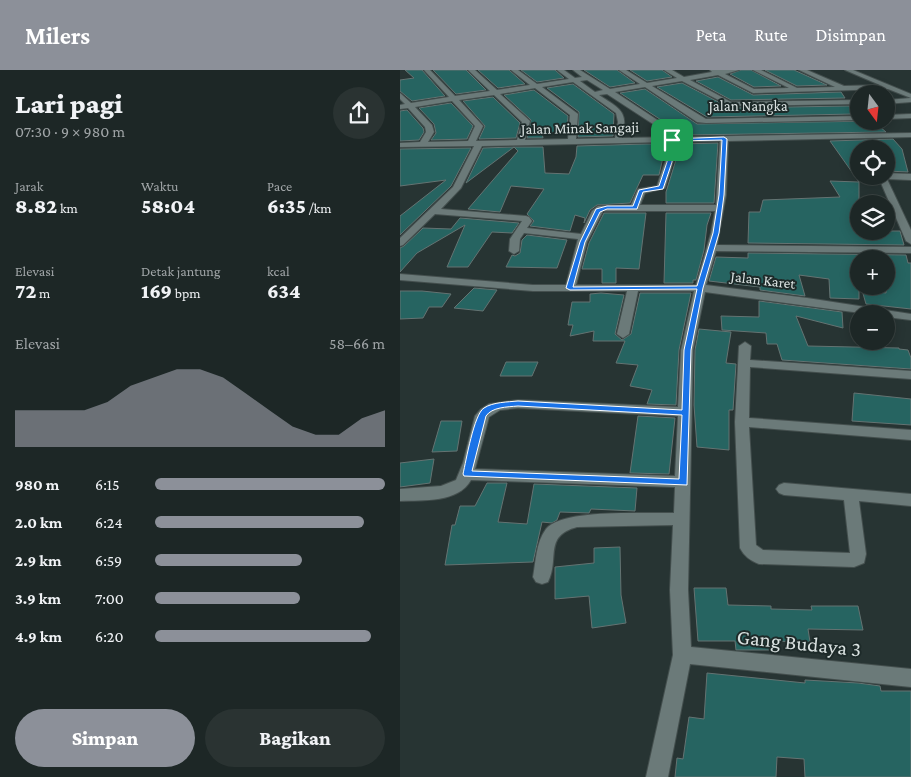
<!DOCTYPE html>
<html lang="id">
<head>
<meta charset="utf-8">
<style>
  body { margin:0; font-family:"Crimson Pro",serif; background:#2a3332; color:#f1f3f6; height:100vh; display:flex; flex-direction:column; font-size:19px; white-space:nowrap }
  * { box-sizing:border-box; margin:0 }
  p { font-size:16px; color:#a0a5a7 }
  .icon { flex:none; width:28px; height:28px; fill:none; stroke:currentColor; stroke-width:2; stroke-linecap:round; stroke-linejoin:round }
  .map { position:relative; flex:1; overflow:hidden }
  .drawer { display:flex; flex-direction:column; background:#1d2726; width:400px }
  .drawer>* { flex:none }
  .needle { width:32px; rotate:165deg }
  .tools { position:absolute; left:450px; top:15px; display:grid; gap:10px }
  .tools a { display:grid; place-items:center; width:45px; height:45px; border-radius:50%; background:#1d2726; box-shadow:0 2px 12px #0003,0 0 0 1px #3b4443; font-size:25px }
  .pin { position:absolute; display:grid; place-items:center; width:42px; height:42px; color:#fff; margin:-21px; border-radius:10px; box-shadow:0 2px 8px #0006 }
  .round { display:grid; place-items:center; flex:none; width:52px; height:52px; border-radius:26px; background:#2a3332 }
  .head { display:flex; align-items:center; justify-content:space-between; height:85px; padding:0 15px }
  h1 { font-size:28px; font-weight:800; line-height:38px }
  .stats { display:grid; grid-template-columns:repeat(3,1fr); gap:8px; height:85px; padding:5px 15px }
  .stats div { display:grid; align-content:center }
  .stats b { font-size:21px; font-weight:800 }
  .stats small { font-size:14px; font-weight:400 }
  .stats p { font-size:14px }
  .chart { height:140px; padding:10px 15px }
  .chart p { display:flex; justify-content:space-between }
  .chart svg { width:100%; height:90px; margin-top:5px; fill:#8c9099; opacity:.7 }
  .action { display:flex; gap:10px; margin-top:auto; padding:10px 15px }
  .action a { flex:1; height:58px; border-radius:30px; background:#8c9099; color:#fff; font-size:20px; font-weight:800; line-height:58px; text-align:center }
  .action a+a { background:#2a3332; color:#f1f3f6 }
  ul { padding:0 15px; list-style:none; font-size:16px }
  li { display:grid; grid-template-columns:80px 60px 1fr; align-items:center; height:38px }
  li i { height:12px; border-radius:6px; background:#8c9099 }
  header { display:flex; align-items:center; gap:30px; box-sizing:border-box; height:70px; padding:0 25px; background:#8c9099; color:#fff }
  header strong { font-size:24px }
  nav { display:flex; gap:28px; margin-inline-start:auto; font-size:18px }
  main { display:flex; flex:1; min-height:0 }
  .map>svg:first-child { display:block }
  .building { fill:#266461; stroke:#647372 }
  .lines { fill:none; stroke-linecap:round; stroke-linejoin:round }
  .minor-casing { stroke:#444f4e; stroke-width:2 }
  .minor { fill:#6b7a79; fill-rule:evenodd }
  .route { fill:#1a73e8; stroke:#fff; fill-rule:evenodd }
  .labels { text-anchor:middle; stroke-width:4; stroke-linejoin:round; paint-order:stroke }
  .far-street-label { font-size:15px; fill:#dae2e1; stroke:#1d2a29 }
  .near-street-label { font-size:21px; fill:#dae2e1; stroke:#1d2a29 }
</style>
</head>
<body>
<header>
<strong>Milers</strong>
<nav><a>Peta</a><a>Rute</a><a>Disimpan</a></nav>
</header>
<main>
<section class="drawer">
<div class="head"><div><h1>Lari pagi</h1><p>07:30 · 9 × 980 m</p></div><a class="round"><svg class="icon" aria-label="share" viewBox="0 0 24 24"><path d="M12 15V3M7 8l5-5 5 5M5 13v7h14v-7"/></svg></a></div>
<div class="stats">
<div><p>Jarak</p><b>8.82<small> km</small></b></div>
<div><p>Waktu</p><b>58:04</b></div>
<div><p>Pace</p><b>6:35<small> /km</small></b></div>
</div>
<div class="stats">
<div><p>Elevasi</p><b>72<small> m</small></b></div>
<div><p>Detak jantung</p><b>169<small> bpm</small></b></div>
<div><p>kcal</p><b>634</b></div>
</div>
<div class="chart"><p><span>Elevasi</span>58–66 m</p>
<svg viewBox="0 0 160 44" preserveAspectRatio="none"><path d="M0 44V26L10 26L20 26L30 26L40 22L50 14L60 10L70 6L80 6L90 10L100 18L110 26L120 34L130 38L140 38L150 30L160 26V44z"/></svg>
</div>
<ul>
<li><b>980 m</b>6:15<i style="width:100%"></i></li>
<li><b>2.0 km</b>6:24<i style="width:91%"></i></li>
<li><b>2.9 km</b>6:59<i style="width:64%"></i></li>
<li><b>3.9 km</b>7:00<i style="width:63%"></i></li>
<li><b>4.9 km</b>6:20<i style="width:94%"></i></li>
</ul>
<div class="action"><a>Simpan</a><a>Bagikan</a></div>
</section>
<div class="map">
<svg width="511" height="707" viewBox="0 0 511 707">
  <rect width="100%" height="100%" fill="#273433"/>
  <g class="building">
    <path d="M5 0H22L45 26 12 31 0 21V10L14 8Z"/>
    <path d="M33 0H66L86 20 56 24Z"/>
    <path d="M78 0H109L125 14 98 18Z"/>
    <path d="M121 0H155L164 8 137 12Z"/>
    <path d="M184 0H217L235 13 210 17Z"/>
    <path d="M230 0H262L272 7 247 11Z"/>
    <path d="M341 0H351L381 16 354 17 330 4Z"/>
    <path d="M365 0H394L427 15 397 16Z"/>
    <path d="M318 7 353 25 441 22 445 28 331 30 296 11Z"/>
    <path d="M282 13 330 38 449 36 454 44 307 47 257 17Z"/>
    <path d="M173 14 214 44 213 66 178 67 179 42 147 18Z"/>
    <path d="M245 19 297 54 473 51 486 62 284 65 220 23Z"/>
    <path d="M134 20 168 46 167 63H142L143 68H127L131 50 104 25Z"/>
    <path d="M93 27 120 53 116 68 79 69 85 56 63 31Z"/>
    <path d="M51 33 73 56 67 69 31 70 36 63 34 54 19 38Z"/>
    <path d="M7 40 23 58 24 62 19 70 0 71V41Z"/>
    <path d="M493 69 502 79 508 102 487 101 486 79H459V161H500L504 175 348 173 349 142H360L363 130 440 127 430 111 459 112 430 71Z"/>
    <path d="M318 73 314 133H266V122L275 93 278 74Z"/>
    <path d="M246 74H266L259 105H243L230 133 197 135 190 140 184 153 185 148 175 145 170 161 130 156 134 151 127 144 144 119 111 116 100 142 68 139 118 81 114 77H143L145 103 169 104 176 87 177 76Z"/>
    <path d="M114 77 66 113 83 78Z"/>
    <path d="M71 78 51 116 0 165V146L46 110 0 116V79Z"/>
    <path d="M204 143H246L239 199 216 198V213H202V199H182L189 173Z"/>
    <path d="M266 143H311L307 155 304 180 296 210H293V213H264Z"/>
    <path d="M60 148 119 153 112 163 92 162 68 197H47L65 155 17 183 0 202V178L4 176 23 158 51 159Z"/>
    <path d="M127 165 167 170 157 198 106 197 112 185 115 186 120 183 122 170Z"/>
    <path d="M348 183 506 185 508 193H511V239L466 234 462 220 486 223V189H459V229L430 228 429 209 399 205 405 226 360 220V217L309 211 316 187 348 188Z"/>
    <path d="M74 218 97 220 83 241 54 238Z"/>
    <path d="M0 221H22L51 224 42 237H29L23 248 0 249Z"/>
    <path d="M201 223 224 225 215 264 222 270 231 264 240 223H291L279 280 276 335 247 334 252 320 230 316 238 295 216 293 225 271H193L194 261 170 266 173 255H168L172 232H190V224Z"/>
    <path d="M359 231 442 242 443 258 396 246 408 276 499 278V279L508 280 511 288V299L382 290 377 274H367L366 263 322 260 321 246 359 247Z"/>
    <path d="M299 259 331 262 326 293 336 294 333 340H329V380L297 377 294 335 295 280Z"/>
    <path d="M106 292H138L132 306H100Z"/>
    <path d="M454 323 511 329V355L452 351Z"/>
    <path d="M238 346 275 348 269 404 230 403Z"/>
    <path d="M41 351H62L57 381 32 382Z"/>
    <path d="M34 389 30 413 0 417V393Z"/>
    <path d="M87 413H107L98 452 127 454 134 414 237 418 235 441 191 439 189 443 160 442 157 450 152 453 142 452 133 492 45 495 52 455H55L60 436H75Z"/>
    <path d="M220 477 221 525 226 553 192 558 189 526 155 529V497L194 493V478Z"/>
    <path d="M294 518H326L328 535 371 536V539L412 540 411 536H458L463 560 408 559 410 572 369 571 371 580H336L335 571H298Z"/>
    <path d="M307 603 405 613V610L458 613 480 616 481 621H511V707H405L404 689 377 687 376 707H275L277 688 283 689 289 647 304 649Z"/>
  </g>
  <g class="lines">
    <g class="minor-casing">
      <g id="minor">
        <path d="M24 0H30L55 26 90 21 68 0H75L97 20 130 15 111 0H118L137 14 169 9 157 0H164L175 8 182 7 173 0H180L210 19 240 14 219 0H226L247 13 277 8 264 0H272L284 7 312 2 310 0H339L325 4 354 19 389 18 353 0H361L397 18 435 17 399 0H407L444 16 480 15 445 0H453L511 24V32L486 34V30L511 28 488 19 353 23 318 5 290 10 331 32 459 30V34L330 36 282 11 252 16 306 49 459 46V50L306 53 297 52 245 17 215 22 283 67 511 63V67L328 71 326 125 317 175 511 177V183L316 181 306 215 407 228 511 244V250L486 247V244H468L305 222 293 280 288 520 291 577 511 599V617L290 594 268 707H246L273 585 270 520 273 455 177 457C143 466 160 489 148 512L142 514 136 512 133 507C136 491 136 472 146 459 163 438 246 444 274 443L275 417 71 410C58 433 24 430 0 431V419L41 416 56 410 63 393 75 346 81 339 89 334 118 330 278 337 281 280 294 221H238L229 264 223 268 217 264 227 221H133L0 210V204L133 215H166L178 169 124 163 120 169 119 181 114 184 109 181 110 169 122 151 35 144 3 175 0 176V168L53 117 74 76 0 77V73L20 72 26 62 25 57 8 38 0 39V35L5 34 0 29V23L11 33 49 27ZM187 10 203 20 195 22 180 11ZM173 12 216 43 218 52 215 68 176 69 178 44 142 17ZM135 18 170 45 168 69 125 70 130 51 100 24ZM207 24 273 67 222 68C229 41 220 39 199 25ZM94 25 122 52 117 70 76 71 83 56 59 30ZM52 31 75 56 68 71 28 72 34 62 32 55 15 37ZM320 71 316 135H240L245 123 265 118 273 92 276 72ZM268 72 265 92 257 116 238 119 231 135 198 136 192 141 181 164 127 158 132 151 129 147 126 146 41 139 61 118 82 76ZM203 141H315L311 163 296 215H176L187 172ZM118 338 278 346 275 406 75 399 89 347 100 340Z"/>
        <path d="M511 44V48L486 49V45Z"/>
        <path d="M486 103 511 104V110L487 109 511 160V174L506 171 478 106H486Z"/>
        <path d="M345 272 351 276 350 290 511 301V309L350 297 349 348 511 360V370L349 357 356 475 363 480 450 483 444 430 384 425 379 423 376 419 379 415 384 413 511 424V436L459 431 466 484 464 493 454 497 359 494C351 491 344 486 340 478L335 352 339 276Z"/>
      </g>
    </g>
    <use href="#minor" class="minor"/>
  </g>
  <path class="route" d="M324 67 327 69 324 125 319 163 303 218 291 280 287 415 64 406 63 404C66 391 74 344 84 338 93 332 108 332 118 331L282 340 284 280 297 219 170 220 166 218 180 172 196 139 207 136H233L239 120 259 116 267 92 270 69ZM322 70 319 125 313 163 297 216 173 217 185 172 200 142 207 139H237L243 122 263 119 272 92 274 71ZM118 336 282 345 279 409 72 401 86 346C92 337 107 337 118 336Z"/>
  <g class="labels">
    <g class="far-street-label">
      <text x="348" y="41">Jalan Nangka</text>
      <text transform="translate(180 58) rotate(-1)" y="5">Jalan Minak Sangaji</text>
      <text transform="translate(363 210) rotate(7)" y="5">Jalan Karet</text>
    </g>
    <g class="near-street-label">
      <text transform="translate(399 573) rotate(6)" y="7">Gang Budaya 3</text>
    </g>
  </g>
</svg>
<div class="tools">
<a><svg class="needle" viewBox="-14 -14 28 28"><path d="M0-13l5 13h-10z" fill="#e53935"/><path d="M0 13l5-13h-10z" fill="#a0a5a7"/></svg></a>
<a><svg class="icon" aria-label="locate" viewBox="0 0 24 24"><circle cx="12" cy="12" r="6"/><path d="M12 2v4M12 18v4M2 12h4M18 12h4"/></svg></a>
<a><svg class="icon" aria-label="layers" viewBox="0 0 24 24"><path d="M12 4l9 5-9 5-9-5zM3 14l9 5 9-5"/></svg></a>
<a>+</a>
<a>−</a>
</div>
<div class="pin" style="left:272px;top:70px;background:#1e9e55"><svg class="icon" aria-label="arrive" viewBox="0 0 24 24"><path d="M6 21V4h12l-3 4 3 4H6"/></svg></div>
</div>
</main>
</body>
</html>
